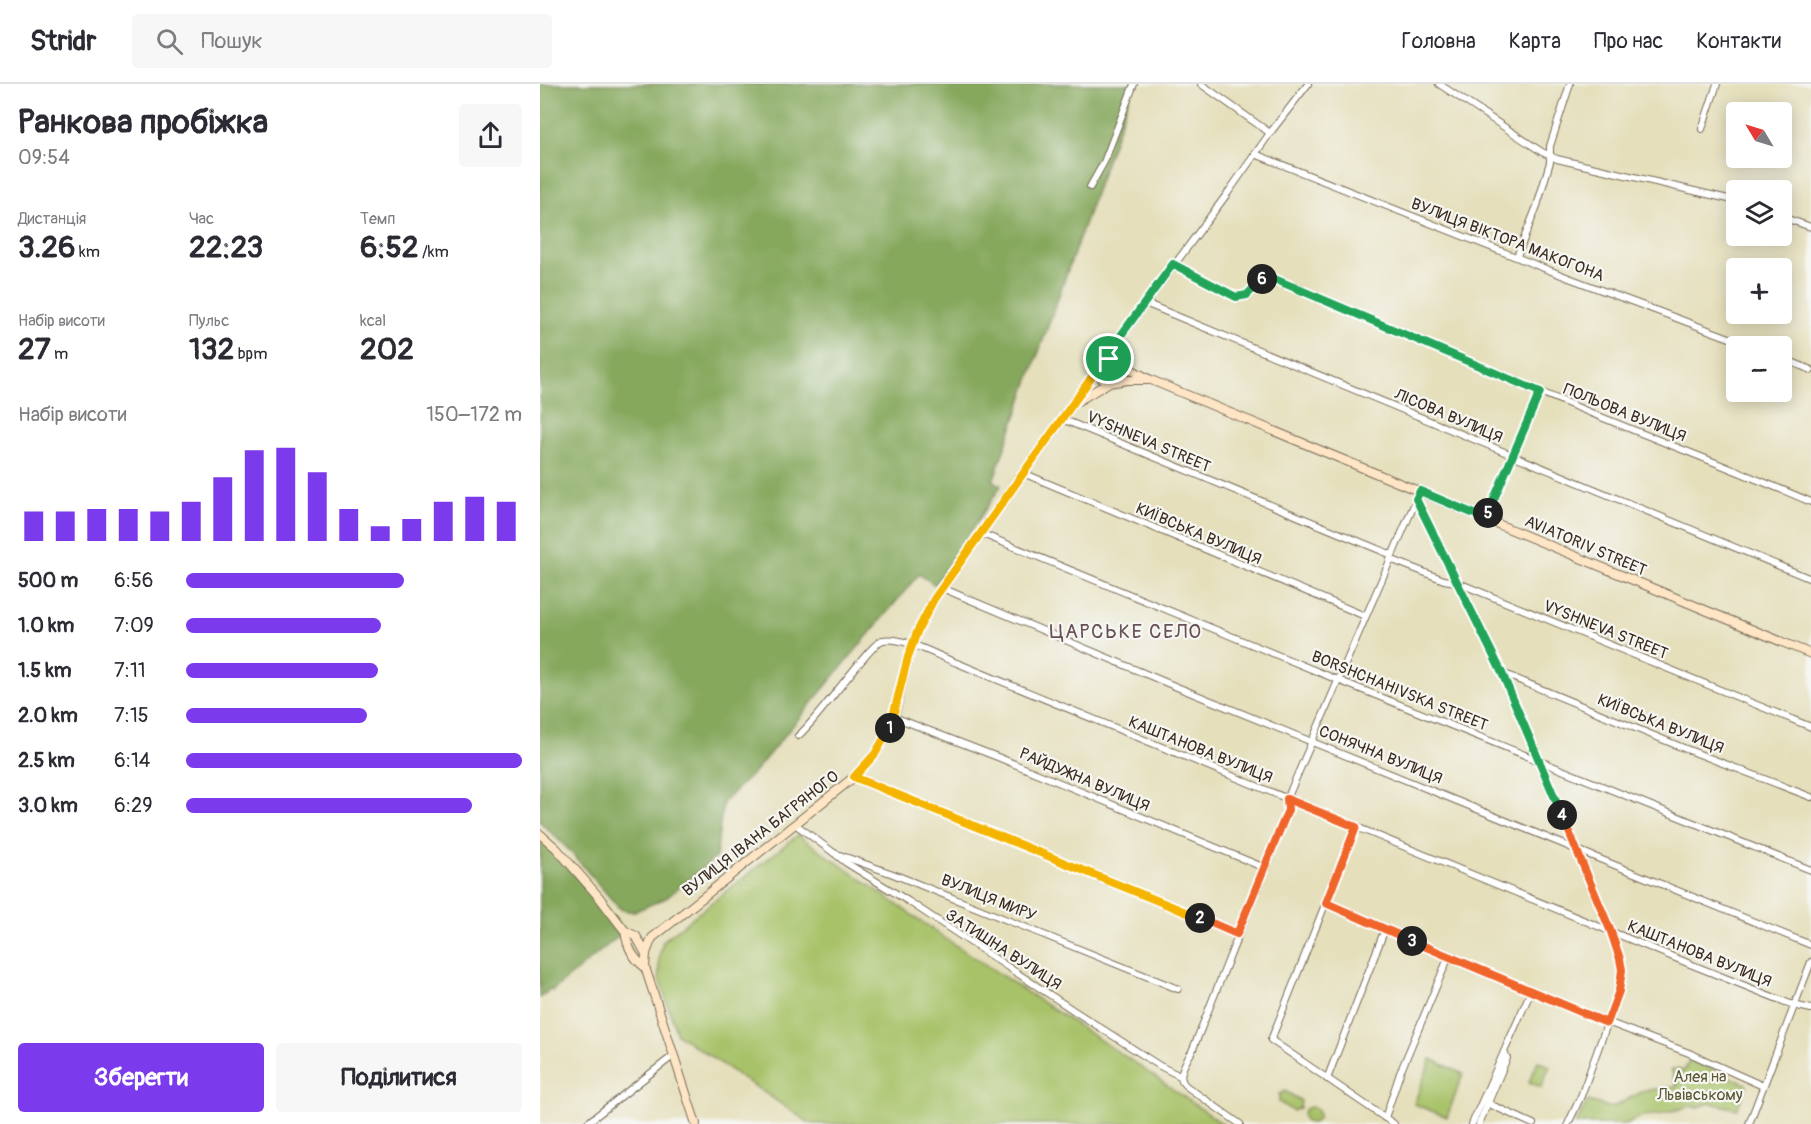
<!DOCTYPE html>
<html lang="uk">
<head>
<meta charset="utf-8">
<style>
  body { margin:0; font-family:Pangolin,sans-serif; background:#f7f7f7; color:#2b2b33; height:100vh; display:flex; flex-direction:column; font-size:22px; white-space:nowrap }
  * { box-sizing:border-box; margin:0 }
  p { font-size:20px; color:#7c7c81 }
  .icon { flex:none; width:33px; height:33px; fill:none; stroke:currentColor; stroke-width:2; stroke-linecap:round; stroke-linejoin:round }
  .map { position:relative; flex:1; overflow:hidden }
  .details { display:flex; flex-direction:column; background:#fff; width:540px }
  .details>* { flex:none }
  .needle { width:39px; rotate:308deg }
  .fabs { position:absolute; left:1186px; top:18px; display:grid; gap:12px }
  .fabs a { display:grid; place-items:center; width:66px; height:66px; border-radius:6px; background:#fff; box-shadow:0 3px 15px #0003; font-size:30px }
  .pin { position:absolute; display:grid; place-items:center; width:51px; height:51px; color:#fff; margin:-26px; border:3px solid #fff; border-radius:50%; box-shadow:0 2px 6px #0007 }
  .km { position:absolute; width:30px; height:30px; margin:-15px; border-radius:50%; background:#222; color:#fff; font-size:16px; line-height:30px; text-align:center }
  .round { display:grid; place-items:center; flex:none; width:63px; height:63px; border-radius:6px; background:#f7f7f7 }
  .summary { display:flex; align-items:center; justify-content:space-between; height:102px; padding:0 18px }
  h1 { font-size:33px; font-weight:700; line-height:45px }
  .metrics { display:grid; grid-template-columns:repeat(3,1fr); gap:9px; height:102px; padding:6px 18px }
  .metrics div { display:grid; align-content:center }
  .metrics b { font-size:30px; font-weight:700 }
  .metrics small { font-size:16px; font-weight:400 }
  .metrics p { font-size:16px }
  .chart { height:168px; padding:12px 18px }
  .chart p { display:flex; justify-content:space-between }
  .chart svg { width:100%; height:108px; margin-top:6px; stroke:#7c3aed; stroke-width:6 }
  .action { display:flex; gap:12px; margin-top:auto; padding:12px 18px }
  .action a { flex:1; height:69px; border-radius:6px; background:#7c3aed; color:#fff; font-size:24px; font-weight:700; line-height:69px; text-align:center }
  .action a+a { background:#f7f7f7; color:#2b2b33 }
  ul { padding:0 18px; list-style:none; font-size:20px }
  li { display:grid; grid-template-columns:96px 72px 1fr; align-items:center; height:45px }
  li i { height:15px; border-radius:8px; background:#7c3aed }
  header { display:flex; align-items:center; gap:36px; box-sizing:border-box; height:84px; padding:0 30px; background:#fff; border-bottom:2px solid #e1e1e2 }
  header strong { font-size:28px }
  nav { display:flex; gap:33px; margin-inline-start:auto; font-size:21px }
  .search { width:420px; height:54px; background:#f7f7f7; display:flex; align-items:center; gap:15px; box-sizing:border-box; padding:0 21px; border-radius:6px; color:#7c7c81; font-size:22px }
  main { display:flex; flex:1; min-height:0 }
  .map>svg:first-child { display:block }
  .green { fill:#a8c269; stroke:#727644; stroke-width:1.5 }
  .forest { fill:#86a85d; stroke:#60693e; stroke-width:1.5 }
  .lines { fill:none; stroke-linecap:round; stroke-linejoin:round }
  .street-casing { stroke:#766955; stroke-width:8 }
  .secondary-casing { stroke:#766955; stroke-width:10 }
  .street { stroke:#fff; stroke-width:6 }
  .secondary { stroke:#fee5c5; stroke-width:8 }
  .split-1-casing { stroke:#fff; stroke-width:12 }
  .split-2-casing { stroke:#fff; stroke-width:12 }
  .split-3-casing { stroke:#fff; stroke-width:12 }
  .split-4-casing { stroke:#fff; stroke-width:12 }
  .split-5-casing { stroke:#fff; stroke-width:12 }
  .split-6-casing { stroke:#fff; stroke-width:12 }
  .split-7-casing { stroke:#fff; stroke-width:12 }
  .split-1 { stroke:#f5b400; stroke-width:8 }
  .split-2 { stroke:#f5b400; stroke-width:8 }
  .split-3 { stroke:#f0652b; stroke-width:8 }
  .split-4 { stroke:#f0652b; stroke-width:8 }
  .split-5 { stroke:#22a559; stroke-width:8 }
  .split-6 { stroke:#22a559; stroke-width:8 }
  .split-7 { stroke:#22a559; stroke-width:8 }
  .labels { text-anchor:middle; stroke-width:4.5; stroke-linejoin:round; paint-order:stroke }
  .street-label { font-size:16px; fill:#3b2a1e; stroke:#f6f6f2 }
  .park-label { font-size:16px; fill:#5c5834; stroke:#f6f6f2 }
  .quarter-label { font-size:20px; letter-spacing:1.5px; fill:#675157; stroke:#f6f6f2 }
</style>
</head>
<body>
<header>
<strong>Stridr</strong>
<div class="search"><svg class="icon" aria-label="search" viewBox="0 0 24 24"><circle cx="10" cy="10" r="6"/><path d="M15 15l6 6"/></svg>Пошук</div>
<nav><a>Головна</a><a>Карта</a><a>Про нас</a><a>Контакти</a></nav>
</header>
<main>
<section class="details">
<div class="summary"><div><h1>Ранкова пробіжка</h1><p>09:54</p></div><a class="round"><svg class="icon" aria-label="share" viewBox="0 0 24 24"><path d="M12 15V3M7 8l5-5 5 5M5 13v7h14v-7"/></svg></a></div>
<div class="metrics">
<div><p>Дистанція</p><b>3.26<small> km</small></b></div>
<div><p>Час</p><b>22:23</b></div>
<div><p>Темп</p><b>6:52<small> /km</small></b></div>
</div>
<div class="metrics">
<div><p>Набір висоти</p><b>27<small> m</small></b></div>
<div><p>Пульс</p><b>132<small> bpm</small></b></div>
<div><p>kcal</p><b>202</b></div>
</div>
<div class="chart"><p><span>Набір висоти</span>150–172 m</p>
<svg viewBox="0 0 160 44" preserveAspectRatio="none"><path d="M5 44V32M15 44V32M25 44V31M35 44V31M45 44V32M55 44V28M65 44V18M75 44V7M85 44V6M95 44V16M105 44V31M115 44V38M125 44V35M135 44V28M145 44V26M155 44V28"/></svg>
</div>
<ul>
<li><b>500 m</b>6:56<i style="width:65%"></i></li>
<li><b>1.0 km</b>7:09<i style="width:58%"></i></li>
<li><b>1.5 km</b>7:11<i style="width:57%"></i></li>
<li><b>2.0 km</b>7:15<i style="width:54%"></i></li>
<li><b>2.5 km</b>6:14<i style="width:100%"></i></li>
<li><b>3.0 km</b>6:29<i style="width:85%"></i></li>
</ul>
<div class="action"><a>Зберегти</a><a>Поділитися</a></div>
</section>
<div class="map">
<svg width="1271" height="1040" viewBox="0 0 1271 1040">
  <rect width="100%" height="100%" fill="#f6f6f2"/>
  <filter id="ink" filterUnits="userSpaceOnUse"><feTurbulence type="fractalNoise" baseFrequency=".0167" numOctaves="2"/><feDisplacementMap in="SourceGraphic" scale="12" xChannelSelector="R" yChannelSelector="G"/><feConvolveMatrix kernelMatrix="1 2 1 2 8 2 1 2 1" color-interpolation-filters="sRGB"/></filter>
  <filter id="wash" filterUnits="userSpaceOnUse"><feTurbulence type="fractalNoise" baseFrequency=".008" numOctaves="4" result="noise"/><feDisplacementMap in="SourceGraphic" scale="24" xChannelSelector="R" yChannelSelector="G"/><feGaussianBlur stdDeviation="1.35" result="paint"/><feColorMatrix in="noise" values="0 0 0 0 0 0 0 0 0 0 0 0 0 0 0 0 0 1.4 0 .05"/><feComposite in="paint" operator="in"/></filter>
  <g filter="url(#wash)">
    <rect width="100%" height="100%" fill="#e5dfbb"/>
    <g class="green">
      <path d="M258 751 409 857 589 975 683 1040H271L137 950 119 895V874L123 857Z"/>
      <path d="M891 975 923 990 907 1033 874 1020Z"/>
      <path d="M1150 976 1206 1000 1207 1002 1197 1025 1170 1019 1157 1024 1151 1022 1117 1031 1102 1032 1086 1040H1035L1048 1017 1072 1024 1103 1007 1137 1002 1139 999 1136 1000 1131 986 1139 984 1143 988Z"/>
      <path d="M998 977 1010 982 1001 1003 989 998Z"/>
      <path d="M745 1007 761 1017 760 1024 753 1027 739 1018V1010Z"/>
      <circle cx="771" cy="1031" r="8"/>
    </g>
    <g class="forest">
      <path d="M0 0H594L453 397 461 402 395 501 379 490 215 687 183 718 176 773 126 814 93 828 80 825 29 766 0 738Z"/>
      <path d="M0 751 85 847 12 907 10 905 0 914Z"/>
    </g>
  </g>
  <g filter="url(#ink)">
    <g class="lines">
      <g class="street-casing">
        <g id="street">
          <path d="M661 0 730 49"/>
          <path d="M899 0 1002 68 1017 75 1197 117"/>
          <path d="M1162 45 1177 0"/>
          <path d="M715 70 1029 194 1211 262"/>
          <path d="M550 103 564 78 594 0"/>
          <path d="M1242 133 1271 143"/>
          <path d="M977 172 997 122 1010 78V62L1030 0"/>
          <path d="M633 180 696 213C709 214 717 200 725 191 826 233 926 278 1027 319 1108 353 1190 383 1271 418"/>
          <path d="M605 219 1271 495"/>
          <path d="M1242 274 1271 286"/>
          <path d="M563 277 687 110 730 49 768 0"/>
          <path d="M522 335 852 471"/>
          <path d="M483 389 825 532"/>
          <path d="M876 415 962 589 1071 848 1080 875 1082 886 1079 907 1041 1012 1028 1040"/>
          <path d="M946 435 1000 308"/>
          <path d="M440 449 798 596 1271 786"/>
          <path d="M850 475 904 496 916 498 1271 643"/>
          <path d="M402 504 632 601 1271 861"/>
          <path d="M962 589 1146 665 1271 713"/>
          <path d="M354 633 460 674 725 784"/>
          <path d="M258 652C277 637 330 559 343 556 362 552 398 572 417 579L1155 882 1253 921 1271 925"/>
          <path d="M314 693 697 850"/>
          <path d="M255 740 294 769 353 790 638 905"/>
          <path d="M816 743 731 956 854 1040"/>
          <path d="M294 769 305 778 368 817 536 928 620 982 640 992"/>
          <path d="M786 819 1017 919 1149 969 1223 1002"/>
          <path d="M787 995 845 845"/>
          <path d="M945 1018 993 1040"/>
          <path d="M845 1034 860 989 909 872"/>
          <path d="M46 1040 134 971"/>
          <path d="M700 1040 646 1002C634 992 648 976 653 965L748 726 747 715 880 407"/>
          <path d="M932 1040 991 907"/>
          <path d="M939 1040 967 974 964 968"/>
          <path d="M1209 1040 1271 878"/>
        </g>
      </g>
      <g class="secondary-casing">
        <g id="secondary">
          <path d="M559 283 560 293 568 299 587 296H608"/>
          <path d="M538 317 568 299"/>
          <path d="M0 750 16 764 59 813 85 847 96 852 106 870"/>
          <path d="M85 847C87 862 92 874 105 883"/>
          <path d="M106 869 112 854 314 693 335 670 349 646 354 633 368 573 377 548 394 515 561 280C564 277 565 275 570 275 574 275 604 293 611 296L1271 570"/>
          <path d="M106 870 105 883 156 1040"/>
        </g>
      </g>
      <use href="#street" class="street"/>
      <use href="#secondary" class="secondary"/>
    </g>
  </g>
  <g class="lines" filter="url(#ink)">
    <g class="split-1-casing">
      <path id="split-1" d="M350 644 368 573 377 548 394 515 561 280 569 275"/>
    </g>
    <g class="split-2-casing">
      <path id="split-2" d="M350 644 335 670 314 693 660 834"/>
    </g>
    <g class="split-3-casing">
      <path id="split-3" d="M660 834 697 850 748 726 747 715 816 743 786 819 872 857"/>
    </g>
    <g class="split-4-casing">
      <path id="split-4" d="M872 857 1067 939 1079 907 1082 886 1080 875 1071 848 1022 731"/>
    </g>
    <g class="split-5-casing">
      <path id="split-5" d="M948 429 946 435 880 407 876 415 962 589 1022 731"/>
    </g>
    <g class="split-6-casing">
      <path id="split-6" d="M722 195 725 191 1000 308 948 429"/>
    </g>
    <g class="split-7-casing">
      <path id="split-7" d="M569 275 578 278 576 265 579 254 633 180 696 213 707 211 722 195"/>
    </g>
    <use href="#split-1" class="split-1"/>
    <use href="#split-2" class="split-2"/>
    <use href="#split-3" class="split-3"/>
    <use href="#split-4" class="split-4"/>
    <use href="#split-5" class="split-5"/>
    <use href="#split-6" class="split-6"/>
    <use href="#split-7" class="split-7"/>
  </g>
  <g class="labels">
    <g class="street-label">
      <text transform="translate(968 155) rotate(21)" y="6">ВУЛИЦЯ ВІКТОРА МАКОГОНА</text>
      <text transform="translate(1085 328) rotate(22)" y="6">ПОЛЬОВА ВУЛИЦЯ</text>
      <text transform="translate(909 331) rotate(23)" y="6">ЛІСОВА ВУЛИЦЯ</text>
      <text transform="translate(609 357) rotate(23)" y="6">VYSHNEVA STREET</text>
      <text transform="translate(659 449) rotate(23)" y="6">КИЇВСЬКА ВУЛИЦЯ</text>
      <text transform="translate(1046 461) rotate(23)" y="6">AVIATORIV STREET</text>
      <text transform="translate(1066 545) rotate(22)" y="6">VYSHNEVA STREET</text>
      <text transform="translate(860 606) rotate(22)" y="6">BORSHCHAHIVSKA STREET</text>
      <text transform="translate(1121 639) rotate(22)" y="6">КИЇВСЬКА ВУЛИЦЯ</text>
      <text transform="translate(661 665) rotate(22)" y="6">КАШТАНОВА ВУЛИЦЯ</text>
      <text transform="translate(841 670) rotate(22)" y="6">СОНЯЧНА ВУЛИЦЯ</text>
      <text transform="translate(545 695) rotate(23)" y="6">РАЙДУЖНА ВУЛИЦЯ</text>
      <text transform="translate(220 749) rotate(-38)" y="6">ВУЛИЦЯ ІВАНА БАГРЯНОГО</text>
      <text transform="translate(449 813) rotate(22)" y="6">ВУЛИЦЯ МИРУ</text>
      <text transform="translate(464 865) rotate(33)" y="6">ЗАТИШНА ВУЛИЦЯ</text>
      <text transform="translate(1160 869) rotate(22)" y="6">КАШТАНОВА ВУЛИЦЯ</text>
    </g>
    <g class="park-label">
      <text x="1160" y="998">Алея на<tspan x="1160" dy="18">Львівському</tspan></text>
    </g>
    <g class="quarter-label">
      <text x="586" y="554">ЦАРСЬКЕ СЕЛО</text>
    </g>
  </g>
</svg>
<div class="fabs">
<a><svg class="needle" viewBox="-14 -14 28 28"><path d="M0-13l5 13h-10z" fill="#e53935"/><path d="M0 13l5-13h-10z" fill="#7c7c81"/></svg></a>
<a><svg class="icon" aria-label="layers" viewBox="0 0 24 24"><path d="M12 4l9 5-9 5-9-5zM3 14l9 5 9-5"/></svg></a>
<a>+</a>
<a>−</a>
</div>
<div class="pin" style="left:569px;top:275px;background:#1e9e55"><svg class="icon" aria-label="arrive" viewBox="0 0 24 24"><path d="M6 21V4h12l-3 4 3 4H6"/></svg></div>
<b class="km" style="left:350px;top:644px">1</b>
<b class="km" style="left:660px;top:834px">2</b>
<b class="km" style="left:872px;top:857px">3</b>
<b class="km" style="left:1022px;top:731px">4</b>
<b class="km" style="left:948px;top:429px">5</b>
<b class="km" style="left:722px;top:195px">6</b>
</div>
</main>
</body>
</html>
